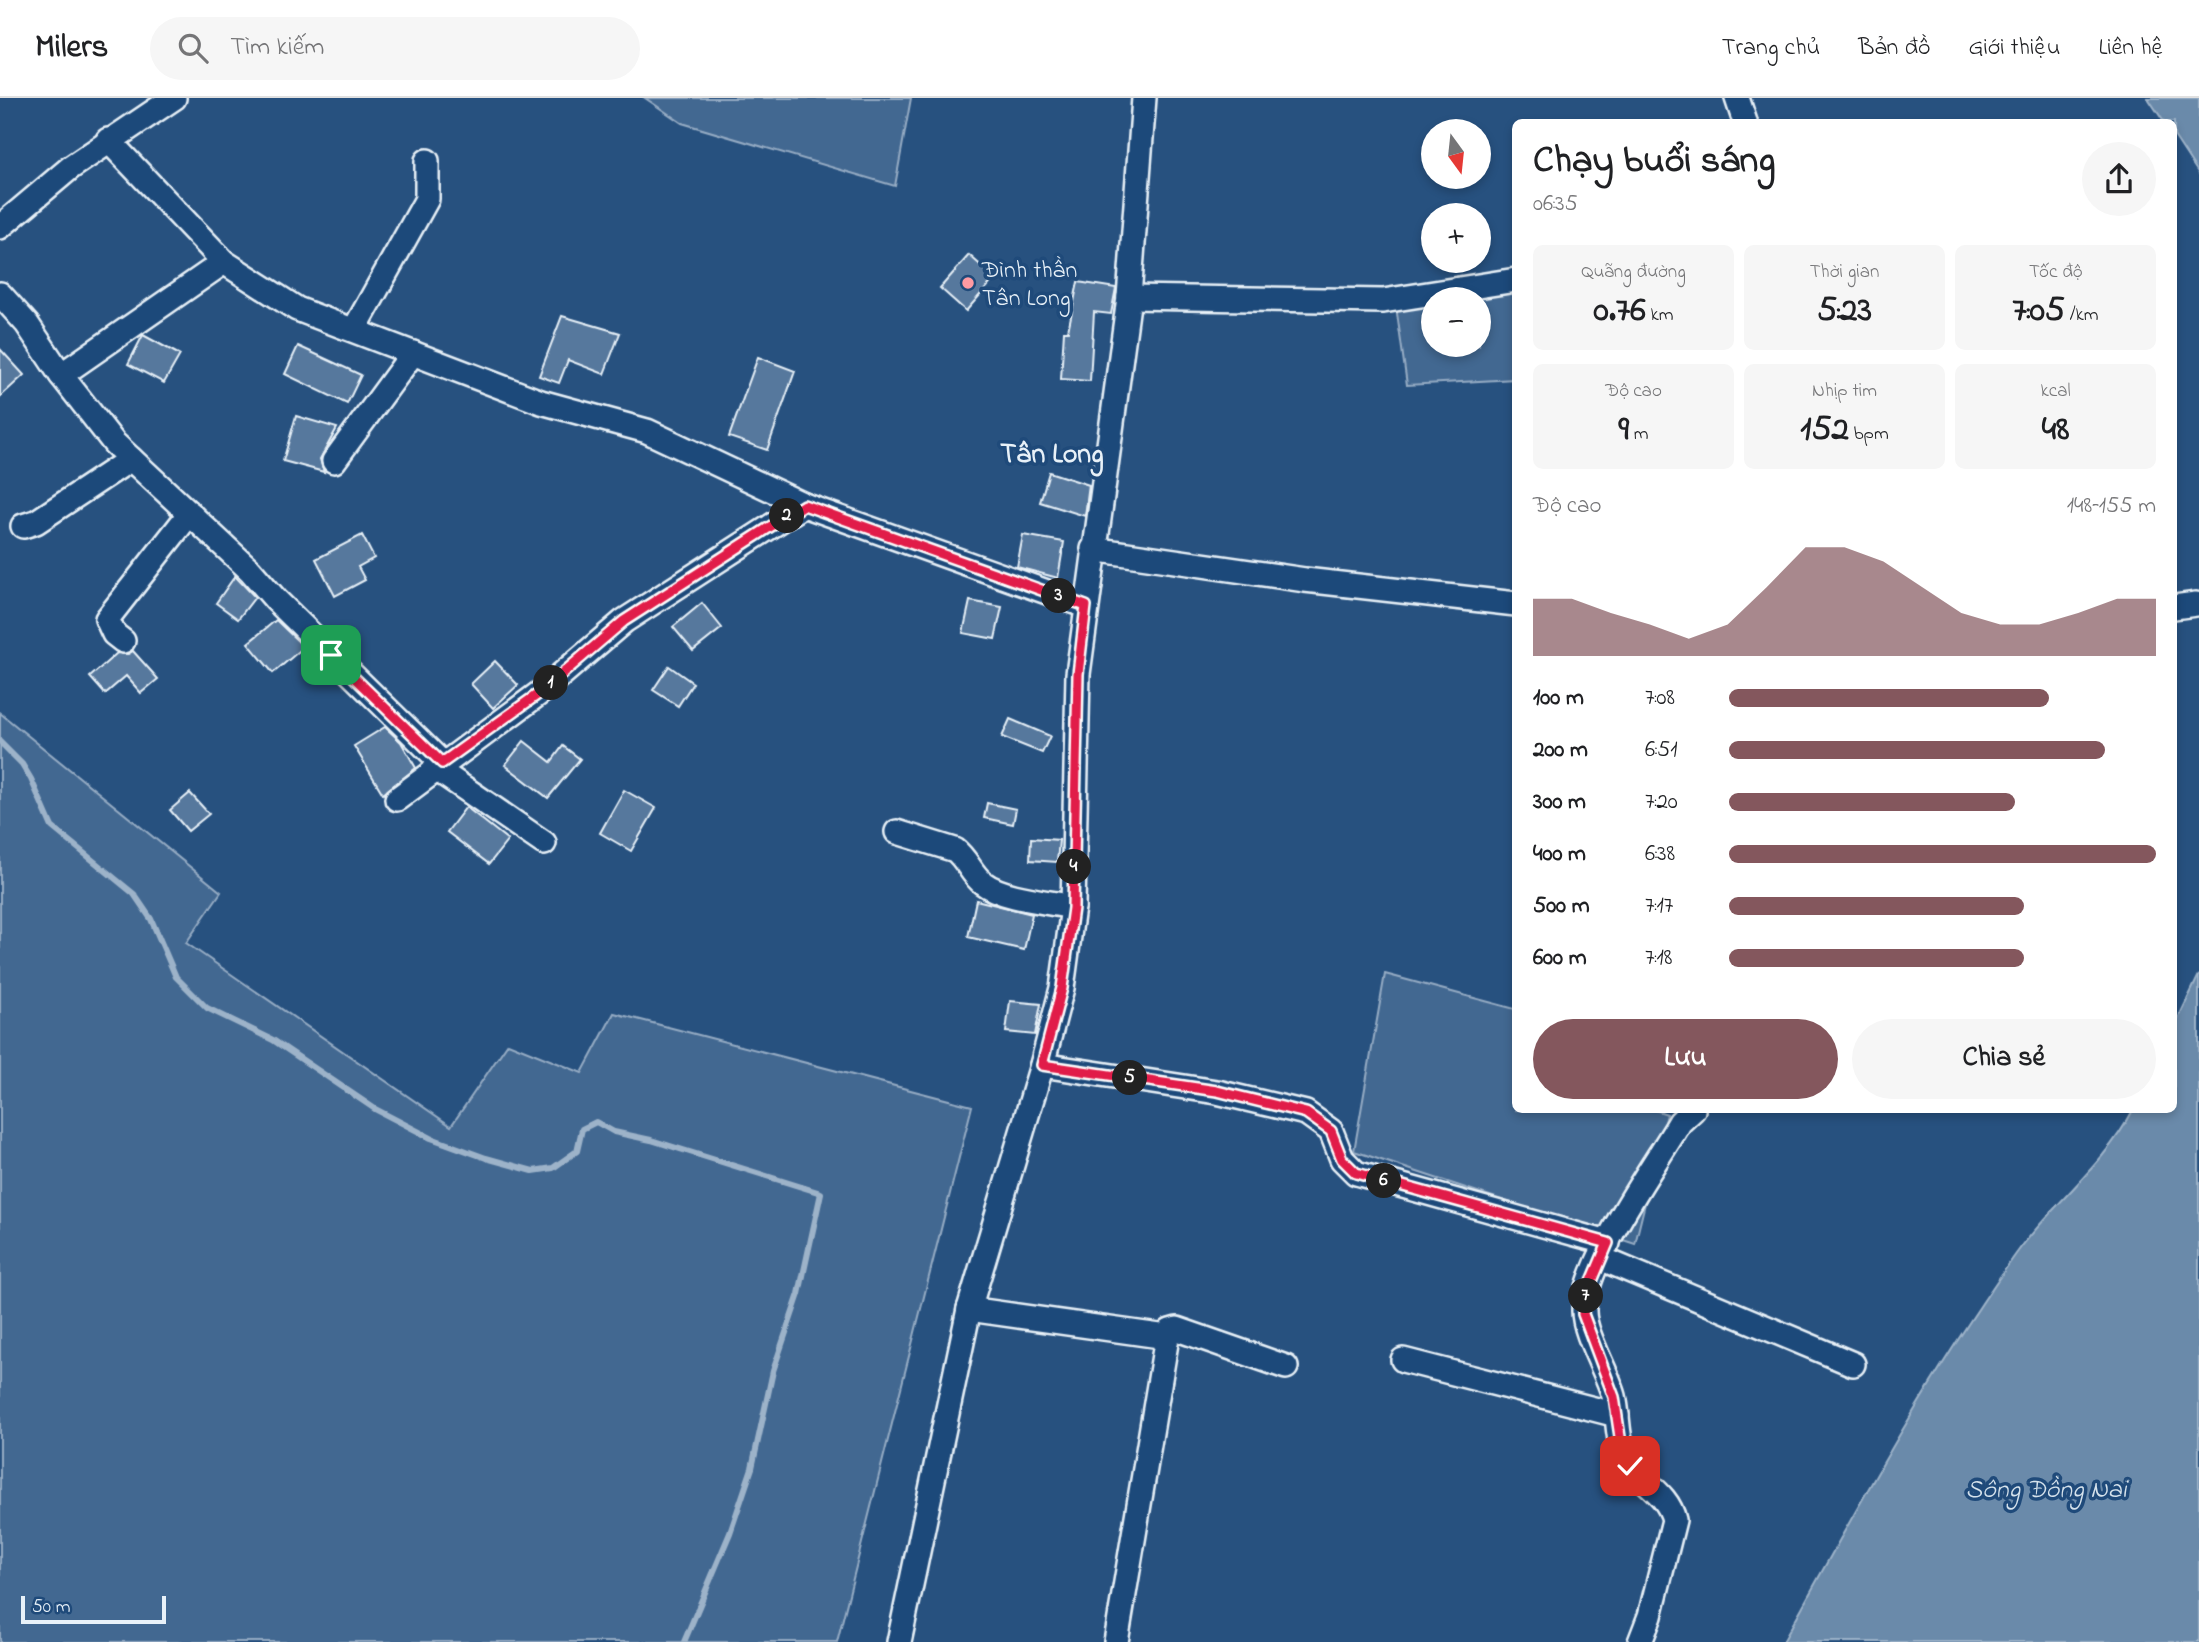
<!DOCTYPE html>
<html lang="vi">
<head>
<meta charset="utf-8">
<style>
  body { margin:0; font-family:"Indie Flower",sans-serif; background:#f6f6f6; color:#202124; height:100vh; display:flex; flex-direction:column; font-size:26px; white-space:nowrap }
  * { box-sizing:border-box; margin:0 }
  p { font-size:23px; color:#757577 }
  .icon { flex:none; width:38px; height:38px; fill:none; stroke:currentColor; stroke-width:2; stroke-linecap:round; stroke-linejoin:round }
  .map { position:relative; flex:1; overflow:hidden }
  .sheet { position:absolute; left:1512px; top:21px; width:665px; height:994px; display:flex; flex-direction:column; background:#fff; border-radius:10px; box-shadow:0 4px 10px #0003 }
  .sheet>* { flex:none }
  .needle { width:46px; rotate:165deg }
  .fabs { position:absolute; left:1421px; top:21px; display:grid; gap:14px }
  .fabs a { display:grid; place-items:center; width:70px; height:70px; border-radius:50%; background:#fff; box-shadow:0 4px 10px #0003; font-size:35px }
  .scale { position:absolute; left:21px; bottom:18px; width:145px; box-sizing:border-box; padding-left:7px; border:4px solid #e8f1f8; border-top:0; font-size:19px; line-height:24px; white-space:nowrap; color:#e8f1f8; -webkit-text-stroke:5px #1f4a7a; paint-order:stroke }
  .pin { position:absolute; display:grid; place-items:center; width:60px; height:60px; color:#fff; margin:-30px; border-radius:14px; box-shadow:0 4px 10px #0006 }
  .km { position:absolute; width:35px; height:35px; margin:-18px; border-radius:50%; background:#222; color:#fff; font-size:19px; line-height:35px; text-align:center }
  .round { display:grid; place-items:center; flex:none; width:74px; height:74px; border-radius:37px; background:#f6f6f6 }
  .headline { display:flex; align-items:center; justify-content:space-between; height:119px; padding:0 21px }
  h1 { font-size:38px; font-weight:700; line-height:52px }
  .figures { display:grid; grid-template-columns:repeat(3,1fr); gap:10px; height:119px; padding:7px 21px }
  .figures div { display:grid; align-content:center; border-radius:10px; background:#f6f6f6; text-align:center }
  .figures b { font-size:35px; font-weight:700 }
  .figures small { font-size:19px; font-weight:400 }
  .figures p { font-size:19px }
  .chart { height:196px; padding:14px 21px }
  .chart p { display:flex; justify-content:space-between }
  .chart svg { width:100%; height:126px; margin-top:7px; fill:#84575d; opacity:.7 }
  .button { display:flex; gap:14px; margin-top:auto; padding:14px 21px }
  .button a { flex:1; height:80px; border-radius:42px; background:#84575d; color:#fff; font-size:28px; font-weight:700; line-height:80px; text-align:center }
  .button a+a { background:#f6f6f6; color:#202124 }
  ul { padding:0 21px; list-style:none; font-size:23px }
  li { display:grid; grid-template-columns:112px 84px 1fr; align-items:center; height:52px }
  li i { height:18px; border-radius:9px; background:#84575d }
  header { display:flex; align-items:center; gap:42px; box-sizing:border-box; height:98px; padding:0 35px; background:#fff; border-bottom:2px solid #e0e0e0 }
  header strong { font-size:33px }
  nav { display:flex; gap:38px; margin-inline-start:auto; font-size:24px }
  .search { width:490px; height:63px; background:#f6f6f6; display:flex; align-items:center; gap:18px; box-sizing:border-box; padding:0 24px; border-radius:38px; color:#757577; font-size:26px }
  .map>svg:first-child { display:block }
  .green { fill:#436891; stroke:#96acc4; stroke-width:2 }
  .water { fill:#6b8aaa; stroke:#9db3c9; stroke-width:2 }
  .lines { fill:none; stroke-linecap:round; stroke-linejoin:round }
  .stream { stroke:#9db3c9; stroke-width:6 }
  .building { fill:#57789d; stroke:#e8f1f8; stroke-width:2 }
  .minor-casing { stroke:#e8f1f8; stroke-width:28 }
  .minor { stroke:#1f4a7a; stroke-width:23 }
  .route-casing { stroke:#fff; stroke-width:14 }
  .route { stroke:#e11d48; stroke-width:9 }
  .poi-dot { fill:#ff9aa2; stroke:#1f4a7a; stroke-width:2.5 }
  .labels { text-anchor:middle; stroke-width:7; stroke-linejoin:round; paint-order:stroke }
  .poi-label { font-size:24px; fill:#e8f1f8; stroke:#1f4a7a; text-anchor:start }
  .water-label { font-size:26px; font-style:italic; fill:#d5e2ec; stroke:#1f4a7a }
  .quarter-label { font-size:28px; font-weight:bold; fill:#e8f1f8; stroke:#1f4a7a }
</style>
</head>
<body>
<header>
<strong>Milers</strong>
<div class="search"><svg class="icon" aria-label="search" viewBox="0 0 24 24"><circle cx="10" cy="10" r="6"/><path d="M15 15l6 6"/></svg>Tìm kiếm</div>
<nav><a>Trang chủ</a><a>Bản đồ</a><a>Giới thiệu</a><a>Liên hệ</a></nav>
</header>
<div class="map">
<svg width="2199" height="1544" viewBox="0 0 2199 1544">
  <rect width="100%" height="100%" fill="#27517f"/>
  <filter id="ink" filterUnits="userSpaceOnUse"><feTurbulence type="fractalNoise" baseFrequency=".0143" numOctaves="2"/><feDisplacementMap in="SourceGraphic" scale="14" xChannelSelector="R" yChannelSelector="G"/><feConvolveMatrix kernelMatrix="1 2 1 2 8 2 1 2 1" color-interpolation-filters="sRGB"/></filter>
  <g filter="url(#ink)">
    <g class="green">
      <path d="M645 0H911L895 88 682 25Z"/>
      <path d="M1515 190V281L1407 287 1396 208 1433 202V247H1479V201H1440Z"/>
      <path d="M0 615 221 794 186 845 451 1028 508 945 582 975 614 915 972 1008 837 1544H0Z"/>
      <path d="M1385 876 1515 911 1516 1012H1655L1667 1016 1635 1146 1354 1053Z"/>
    </g>
    <g class="water">
      <path d="M2148 0H2199V76L2174 38V24H2164Z"/>
      <path d="M2199 877V1544H1783C1856 1412 1928 1279 2016 1156 2052 1106 2105 1067 2133 1012H2174V929Z"/>
    </g>
    <g class="lines">
      <path class="stream" d="M0 644 22 666 31 681 52 729 134 796 151 821 176 879 207 910 273 942 375 1011 431 1040 486 1060 533 1073 553 1070 577 1053 582 1031 596 1024 614 1034 651 1042 821 1095 799 1196 773 1273 752 1370 730 1435 684 1544"/>
    </g>
    <g class="building">
      <path d="M969 157 995 180 966 213 940 190Z"/>
      <path d="M1078 184 1116 190 1111 216 1094 214 1090 283 1061 281 1064 233H1068Z"/>
      <path d="M562 218 620 235 604 276 568 262 559 285 539 278Z"/>
      <path d="M143 237 180 257 164 285 128 266Z"/>
      <path d="M298 248 361 277 347 306 285 276Z"/>
      <path d="M0 251 24 277 0 299Z"/>
      <path d="M758 259 795 273 767 352 729 339Z"/>
      <path d="M296 318 337 330 320 361 324 374 283 363Z"/>
      <path d="M1049 374 1089 387 1085 418 1040 404Z"/>
      <path d="M362 437 374 460 358 469 365 482 335 498 316 461Z"/>
      <path d="M1023 437 1064 444 1058 480 1017 469Z"/>
      <path d="M235 478 255 499 238 521 216 505Z"/>
      <path d="M970 503 1002 509 995 541 963 535Z"/>
      <path d="M702 505 722 530 693 553 673 529Z"/>
      <path d="M276 522 304 549 273 575 248 545Z"/>
      <path d="M133 553 158 581 141 595 126 578 105 596 90 579 117 555 128 556Z"/>
      <path d="M495 563 518 587 493 610 471 586Z"/>
      <path d="M669 568 693 585 678 608 653 592Z"/>
      <path d="M1010 621 1050 638 1042 655 1002 639Z"/>
      <path d="M385 629 401 644 416 670 383 696 354 648Z"/>
      <path d="M524 643 551 664 563 648 580 661 548 700 505 667Z"/>
      <path d="M624 692 656 710 631 753 600 735Z"/>
      <path d="M190 695 209 716 188 733 170 712Z"/>
      <path d="M987 705 1016 711 1013 726 984 720Z"/>
      <path d="M466 709 508 742 489 766 447 734Z"/>
      <path d="M1031 740 1059 742 1057 764 1030 762Z"/>
      <path d="M976 802 1032 816 1024 852 968 839Z"/>
      <path d="M1010 903 1041 906 1035 937 1006 934Z"/>
    </g>
    <g class="lines">
      <g class="minor-casing">
        <g id="minor">
          <path d="M1737 0 1745 24"/>
          <path d="M108 42 224 164 297 211 541 304 647 333 804 407 1086 508"/>
          <path d="M0 129 70 70 174 0"/>
          <path d="M0 196 27 226 61 277 224 164"/>
          <path d="M1129 199 1383 203 1516 182"/>
          <path d="M354 232 427 101V63"/>
          <path d="M61 277 114 345 250 472 276 502 442 665"/>
          <path d="M334 363 413 255"/>
          <path d="M23 428 36 424 131 361"/>
          <path d="M1093 451 1305 482 1516 506"/>
          <path d="M2174 509 2196 506"/>
          <path d="M123 543 114 536 107 521 190 415"/>
          <path d="M435 670 544 745"/>
          <path d="M397 701 541 594 624 523 804 407"/>
          <path d="M897 734 955 752C967 761 971 776 983 785 1002 800 1048 804 1073 809"/>
          <path d="M1042 967 1217 994 1306 1015 1331 1033 1342 1061 1356 1075 1608 1145"/>
          <path d="M1600 1160 1853 1266"/>
          <path d="M969 1211 1167 1239 1170 1233 1177 1231 1286 1269"/>
          <path d="M1403 1262 1617 1317"/>
          <path d="M899 1544 969 1211 1042 967 1062 890 1073 809 1078 576 1129 199 1144 0"/>
          <path d="M1116 1544 1167 1239"/>
          <path d="M1640 1544 1650 1518 1674 1422C1667 1390 1630 1381 1622 1351 1617 1334 1618 1315 1614 1298 1607 1273 1584 1236 1584 1213 1583 1166 1655 1067 1680 1024L1693 1012"/>
        </g>
      </g>
      <use href="#minor" class="minor"/>
    </g>
  </g>
  <g class="lines" filter="url(#ink)">
    <g class="route-casing">
      <path id="route" d="M331 557 442 665 541 594 624 523 804 407 1086 508 1078 576 1073 810 1062 890 1042 967 1217 993 1306 1015 1331 1033 1342 1061 1356 1075 1608 1145 1584 1202 1583 1216 1614 1299 1622 1352 1630 1368"/>
    </g>
    <use href="#route" class="route"/>
  </g>
  <circle class="poi-dot" cx="968" cy="185" r="7"/>
  <g class="labels">
    <g class="poi-label">
      <text x="982" y="179">Đình thần<tspan x="982" dy="28">Tân Long</tspan></text>
    </g>
    <g class="water-label">
      <text x="2046" y="1399">Sông Đồng Nai</text>
    </g>
    <g class="quarter-label">
      <text x="1052" y="364">Tân Long</text>
    </g>
  </g>
</svg>
<div class="fabs">
<a><svg class="needle" viewBox="-14 -14 28 28"><path d="M0-13l5 13h-10z" fill="#e53935"/><path d="M0 13l5-13h-10z" fill="#757577"/></svg></a>
<a>+</a>
<a>−</a>
</div>
<div class="scale">50 m</div>
<div class="pin" style="left:331px;top:557px;background:#1e9e55"><svg class="icon" aria-label="arrive" viewBox="0 0 24 24"><path d="M6 21V4h12l-3 4 3 4H6"/></svg></div>
<div class="pin" style="left:1630px;top:1368px;background:#d93025"><svg class="icon" aria-label="check" viewBox="0 0 24 24"><path d="M5 12l5 5 9-10"/></svg></div>
<b class="km" style="left:551px;top:585px">1</b>
<b class="km" style="left:787px;top:418px">2</b>
<b class="km" style="left:1059px;top:498px">3</b>
<b class="km" style="left:1074px;top:769px">4</b>
<b class="km" style="left:1130px;top:980px">5</b>
<b class="km" style="left:1384px;top:1083px">6</b>
<b class="km" style="left:1586px;top:1198px">7</b>
<section class="sheet">
<div class="headline"><div><h1>Chạy buổi sáng</h1><p>06:35</p></div><a class="round"><svg class="icon" aria-label="share" viewBox="0 0 24 24"><path d="M12 15V3M7 8l5-5 5 5M5 13v7h14v-7"/></svg></a></div>
<div class="figures">
<div><p>Quãng đường</p><b>0.76<small> km</small></b></div>
<div><p>Thời gian</p><b>5:23</b></div>
<div><p>Tốc độ</p><b>7:05<small> /km</small></b></div>
</div>
<div class="figures">
<div><p>Độ cao</p><b>9<small> m</small></b></div>
<div><p>Nhịp tim</p><b>152<small> bpm</small></b></div>
<div><p>kcal</p><b>48</b></div>
</div>
<div class="chart"><p><span>Độ cao</span>148–155 m</p>
<svg viewBox="0 0 160 44" preserveAspectRatio="none"><path d="M0 44V24L10 24L20 29L30 33L40 38L50 33L60 20L70 6L80 6L90 11L100 20L110 29L120 33L130 33L140 29L150 24L160 24V44z"/></svg>
</div>
<ul>
<li><b>100 m</b>7:08<i style="width:75%"></i></li>
<li><b>200 m</b>6:51<i style="width:88%"></i></li>
<li><b>300 m</b>7:20<i style="width:67%"></i></li>
<li><b>400 m</b>6:38<i style="width:100%"></i></li>
<li><b>500 m</b>7:17<i style="width:69%"></i></li>
<li><b>600 m</b>7:18<i style="width:69%"></i></li>
</ul>
<div class="button"><a>Lưu</a><a>Chia sẻ</a></div>
</section>
</div>
</body>
</html>
